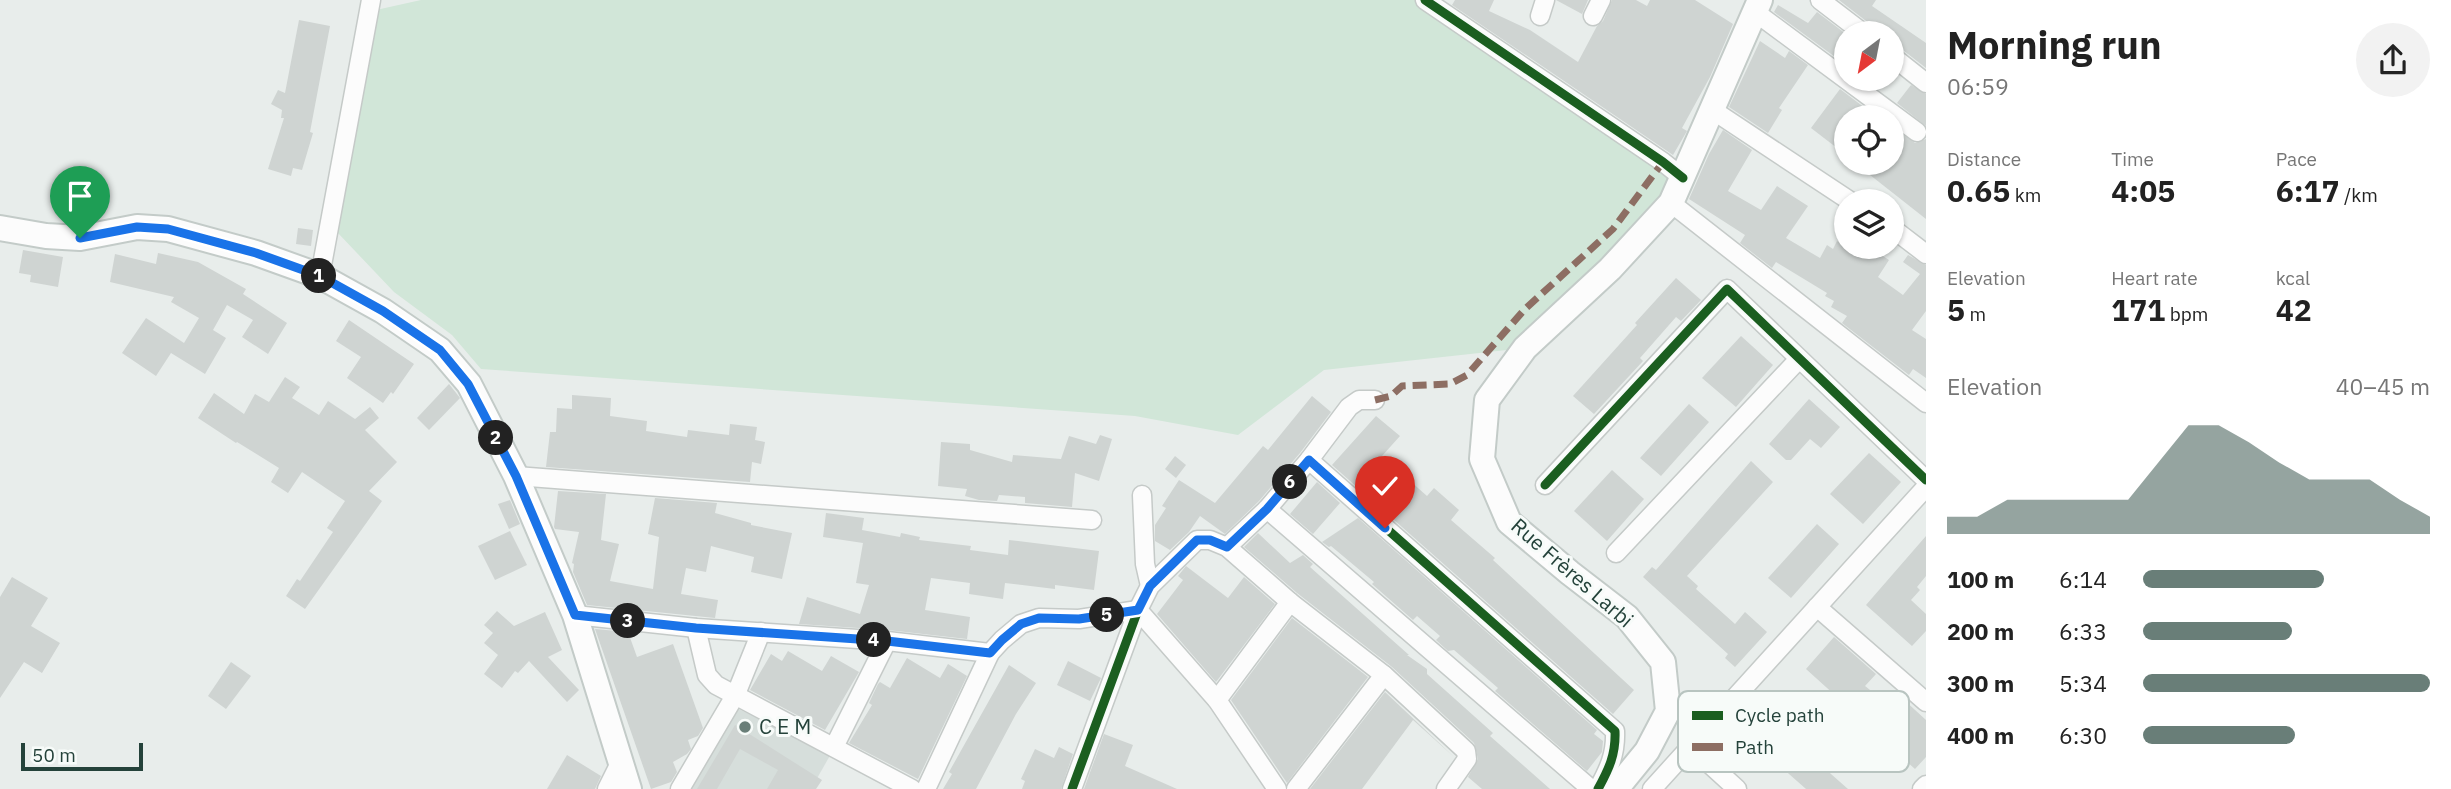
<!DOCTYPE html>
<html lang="en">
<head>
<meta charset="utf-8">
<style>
  body { margin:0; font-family:"IBM Plex Sans",sans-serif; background:#f2f2f2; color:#222; height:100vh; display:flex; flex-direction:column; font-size:26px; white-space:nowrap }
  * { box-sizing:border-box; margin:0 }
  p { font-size:23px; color:#767676 }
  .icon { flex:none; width:38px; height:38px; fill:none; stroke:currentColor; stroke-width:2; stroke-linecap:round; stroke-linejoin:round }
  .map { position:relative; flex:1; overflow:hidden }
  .details { display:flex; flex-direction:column; background:#fff; width:525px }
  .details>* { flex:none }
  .needle { width:46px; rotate:212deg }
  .fabs { position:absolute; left:1834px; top:21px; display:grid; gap:14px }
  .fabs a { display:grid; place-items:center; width:70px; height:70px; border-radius:50%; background:#fff; box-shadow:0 2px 5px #0004; font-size:35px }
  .scale { position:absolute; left:21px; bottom:18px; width:122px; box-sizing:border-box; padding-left:7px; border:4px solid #24423a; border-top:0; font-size:19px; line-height:24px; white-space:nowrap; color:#24423a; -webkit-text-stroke:5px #f7fbf9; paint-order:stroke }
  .pin { position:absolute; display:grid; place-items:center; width:60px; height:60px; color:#fff; margin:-72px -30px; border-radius:50% 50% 50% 0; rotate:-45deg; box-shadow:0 0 7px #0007 }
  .pin .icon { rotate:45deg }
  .km { position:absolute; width:35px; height:35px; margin:-18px; border-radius:50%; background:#222; color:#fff; font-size:19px; line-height:35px; text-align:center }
  .round { display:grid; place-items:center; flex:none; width:74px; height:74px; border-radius:37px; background:#f2f2f2 }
  .overview { display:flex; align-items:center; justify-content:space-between; height:119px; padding:0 21px }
  h1 { font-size:38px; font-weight:800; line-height:52px }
  .metrics { display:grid; grid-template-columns:repeat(3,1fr); gap:10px; height:119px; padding:7px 21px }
  .metrics div { display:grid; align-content:center }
  .metrics b { font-size:30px; font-weight:800 }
  .metrics small { font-size:19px; font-weight:400 }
  .metrics p { font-size:19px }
  .chart { height:196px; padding:14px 21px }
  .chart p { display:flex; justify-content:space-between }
  .chart svg { width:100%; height:126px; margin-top:7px; fill:#697e78; opacity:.7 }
  ul { padding:0 21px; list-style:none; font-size:23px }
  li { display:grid; grid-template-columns:112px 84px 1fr; align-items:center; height:52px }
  li i { height:18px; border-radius:9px; background:#697e78 }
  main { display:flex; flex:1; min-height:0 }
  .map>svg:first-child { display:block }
  .built { fill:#d6dedb }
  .green { fill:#d1e6d8 }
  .building { fill:#cfd4d2 }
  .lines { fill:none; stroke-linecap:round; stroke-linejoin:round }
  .minor-casing { stroke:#c5cac8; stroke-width:21 }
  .secondary-casing { stroke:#c3cbc8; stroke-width:28 }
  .minor { stroke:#fcfcfc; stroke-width:18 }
  .secondary { stroke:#fcfcfc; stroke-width:24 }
  .quiet { stroke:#8d6e63; stroke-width:7; stroke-dasharray:14 7; stroke-linecap:butt }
  .cycleway-casing { stroke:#f7fbf9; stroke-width:13 }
  .cycleway { stroke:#1b5e20; stroke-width:9 }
  .route-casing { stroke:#fff; stroke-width:14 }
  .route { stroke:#1a73e8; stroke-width:9 }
  .poi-dot { fill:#697e78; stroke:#f7fbf9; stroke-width:2.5 }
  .labels { text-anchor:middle; stroke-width:6; stroke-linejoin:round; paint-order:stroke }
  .street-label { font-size:21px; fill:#24423a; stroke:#f7fbf9 }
  .poi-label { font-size:21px; fill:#24423a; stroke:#f7fbf9; text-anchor:start }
  .key { fill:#f7fbf9; stroke:#b8c4c0; stroke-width:2 }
  .key-label { font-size:19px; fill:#24423a }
</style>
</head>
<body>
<main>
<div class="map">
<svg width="1926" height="789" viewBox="0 0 1926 789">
  <rect width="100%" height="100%" fill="#e8edeb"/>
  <path class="built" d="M725 703 832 752 811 789H681Z"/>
  <path class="green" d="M421 0H1424L1683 178 1525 348 1324 370 1238 435 1135 416 481 369 452 335 394 292 337 232 376 10Z"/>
  <g class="building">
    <path d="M1455 0H1494L1489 11 1530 30 1578 62 1597 26 1603 21 1612 0H1636L1647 6 1650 0H1695L1733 24 1710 77 1682 128 1687 131 1673 155 1452 5Z"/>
    <path d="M1556 0H1588L1582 14Z"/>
    <path d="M1839 0H1876L1872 6 1926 43V68L1899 47 1892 45V33H1874L1870 24Z"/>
    <path d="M1778 5 1808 23 1817 12 1846 34V65L1774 12Z"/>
    <path d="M299 20 330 26 310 132 313 133 302 170 293 168 291 176 268 169 284 118H281L282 110 271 104 278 90 285 93Z"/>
    <path d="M1760 41 1785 58 1789 51 1808 65 1779 108 1782 110 1768 133 1729 107Z"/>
    <path d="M1911 85 1926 94V126L1897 103Z"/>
    <path d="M1840 89 1865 108 1858 117H1846V135L1837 148 1811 128Z"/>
    <path d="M1892 127 1915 143 1926 139V219L1865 171 1872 163H1892Z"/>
    <path d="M1723 130 1752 150 1728 191 1761 210 1777 186 1808 206 1786 238 1820 258 1827 245 1833 249 1837 241 1855 252 1858 247H1869L1889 260 1878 277 1903 295 1920 274 1903 262 1908 255 1926 265V311L1912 330 1926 339V378L1913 369 1909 375 1842 323 1847 316 1831 307 1834 301 1825 296 1827 293 1776 262 1772 268 1740 243 1745 235 1689 199 1709 154Z"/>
    <path d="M298 228 313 230 311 246 296 244Z"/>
    <path d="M23 250 63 257 58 287 30 282 31 275 19 273Z"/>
    <path d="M158 253 198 262 246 289 243 294 287 323 268 354 242 337 253 320 227 305 213 330 226 338 205 374 171 353 156 376 122 353 146 318 184 343 199 318 171 302 174 297 110 282 115 254 156 264Z"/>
    <path d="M1676 278 1701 300 1681 321 1676 317 1640 358 1643 361 1594 414 1573 396 1637 325 1635 323Z"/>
    <path d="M349 320 414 364 393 394 391 392 383 403 347 378 361 357 336 341Z"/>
    <path d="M1741 336 1773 365 1736 407 1702 378Z"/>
    <path d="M285 377 300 387 292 398 319 415 328 401 355 419 370 407 379 418 365 430 397 462 369 491 382 501 305 609 286 596 297 579 300 581 333 532 327 528 345 501 302 472 288 493 271 482 279 468 237 442 236 443 198 418 214 393 244 414 255 394 269 402Z"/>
    <path d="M449 384 460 398 429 430 417 418Z"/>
    <path d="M572 395 611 398 610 416 647 421 646 431 687 437 688 430 729 435 730 424 757 427 755 440 765 442 761 464 752 462 750 482 546 467 550 432H556L557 408 572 409Z"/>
    <path d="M1312 396 1331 412 1300 453 1259 501 1225 534 1200 516 1189 532 1170 550 1155 541V525L1166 508 1162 506 1179 480 1215 503 1263 446 1268 450Z"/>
    <path d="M1809 399 1840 427 1821 448 1810 439 1791 460H1786L1769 444Z"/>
    <path d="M1689 404 1709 422 1661 476 1640 458Z"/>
    <path d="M1376 416 1400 436 1382 456 1427 496 1434 488 1459 510 1451 520 1495 558 1493 560 1634 690 1613 714 1332 465Z"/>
    <path d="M1100 435 1112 439 1099 481 1075 473 1072 507 1025 503V497L999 495 997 501 979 500 965 496 967 489 938 486 941 442 970 444V450L1012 462 1013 455 1061 459 1069 436 1096 444Z"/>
    <path d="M1869 453 1901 482 1863 524 1830 494Z"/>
    <path d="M1175 456 1186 465 1176 478 1165 469Z"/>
    <path d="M1751 461 1773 482 1687 576 1698 586 1696 589 1735 624 1745 612 1767 632 1735 667 1725 658 1728 654 1643 577 1652 567 1656 570Z"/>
    <path d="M1612 470 1644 499 1607 541 1574 511Z"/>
    <path d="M1317 482 1340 503 1313 534 1290 514Z"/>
    <path d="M558 491 606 494 601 540 619 544 610 581 653 589 659 537 648 534 655 498 717 503 715 513 751 523V525L792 533 782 579 751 572 754 557 711 546 706 572 686 568 681 594 718 600 715 618 587 605 573 572 574 564 572 563 579 532 555 529 554 527Z"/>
    <path d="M510 500 520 524 509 529 498 504Z"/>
    <path d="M826 513 864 518 862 530 900 537 901 533 920 537 919 540 971 546 970 550 1008 555 1009 540 1099 551 1094 590 1055 585V589L1005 583 1003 599 969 594 970 583 931 578 925 610 970 617 967 639 888 630 799 624 807 597 860 614 869 585 856 583 863 543 823 537Z"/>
    <path d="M1358 518 1597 730 1594 734 1603 741 1602 752 1587 771 1495 691 1498 688 1454 650 1448 651 1436 640 1440 636 1417 616 1413 620 1372 584 1374 582 1331 546 1329 547 1322 542Z"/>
    <path d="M1817 524 1839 544 1791 598 1768 578Z"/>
    <path d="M510 531 527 565 495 580 478 546Z"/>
    <path d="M1258 533 1290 563 1303 555 1313 564 1310 567 1409 655H1407L1427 669V674L1493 733 1490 736 1550 789H1482L1468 777 1478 759 1474 743 1392 667 1297 593 1244 547Z"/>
    <path d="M1926 536V576L1917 587 1920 590 1911 600 1926 614V631L1912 646 1866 605Z"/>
    <path d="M1186 566 1228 598 1244 577 1275 604 1216 682 1157 614 1183 580 1178 576Z"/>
    <path d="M12 577 48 598 31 626 60 643 42 673 24 662 0 698V597Z"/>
    <path d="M497 611 514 626 545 612 562 650 548 657 579 690 567 702 529 661 518 673 515 671 502 688 484 674 498 655 484 643 493 633 484 625Z"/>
    <path d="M1292 618 1368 677 1287 783 1231 700Z"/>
    <path d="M595 629 628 632 637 657 673 644 703 728 698 736 688 740 691 749 687 754 673 762 677 772 671 782 651 789Z"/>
    <path d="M1834 637 1876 674 1865 686 1894 709 1903 699 1926 720V757L1915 769 1874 732 1879 726 1850 703 1847 706 1806 669Z"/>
    <path d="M788 651 822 671 831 656 859 672 825 730 750 690 771 654 782 661Z"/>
    <path d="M907 658 940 678 948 664 967 676 918 779 849 743 872 705 869 703 878 684 880 682 890 688Z"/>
    <path d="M1068 661 1101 678 1090 701 1057 685Z"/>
    <path d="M231 662 251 676 226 709 208 696Z"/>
    <path d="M1009 665 1036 683 1016 714 976 789H943L952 774 949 772Z"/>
    <path d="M1385 692 1454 757 1413 720 1362 789H1310Z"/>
    <path d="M1776 705 1798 725 1788 736 1848 789H1806L1747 737Z"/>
    <path d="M735 725 822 780 816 789H767L778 770 740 749 717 789H697Z"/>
    <path d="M1104 734 1133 745 1125 766 1177 789H1084Z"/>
    <path d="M1059 747 1073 754 1061 789H1022L1025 781 1021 779 1035 749 1054 758Z"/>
    <path d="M567 755 601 776 595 789H547Z"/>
  </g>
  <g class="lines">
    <g class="minor-casing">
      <g id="minor">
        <path d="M1425 0 1663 162 1683 178"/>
        <path d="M1820 0 1863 33"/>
        <path d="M1755 12 1917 132"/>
        <path d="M1540 16 1545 0"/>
        <path d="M1593 16 1601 0"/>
        <path d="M1892 56 1926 83"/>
        <path d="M1711 109 1850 201"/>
        <path d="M1671 203 1926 403"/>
        <path d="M1892 228 1926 254"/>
        <path d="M320 276 371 0"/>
        <path d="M1309 460 1615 731C1616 754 1609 769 1598 789"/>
        <path d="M516 476 1092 520"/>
        <path d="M1545 485 1727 289 1926 480"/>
        <path d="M1142 495 1145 564 1150 586"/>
        <path d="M1267 509 1591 789"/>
        <path d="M1227 547 1267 509 1309 460 1349 407 1359 400H1375"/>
        <path d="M1616 553 1799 359"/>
        <path d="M1817 607 1926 702"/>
        <path d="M575 615 696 628 887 641 990 653 1002 640 1021 624 1039 618 1079 619 1138 610 1072 789"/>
        <path d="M696 628 707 675 716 685 912 789"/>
        <path d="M1217 700 1290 602"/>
        <path d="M834 747 887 641"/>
        <path d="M1691 747 1737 789"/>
        <path d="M607 789 621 761"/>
        <path d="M680 789 736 694 761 632"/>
        <path d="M926 789 990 653"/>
        <path d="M1277 789 1217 700 1138 610 1150 586 1197 540H1210L1227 547 1290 602 1384 675 1466 751 1467 759 1446 789"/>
        <path d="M1296 789 1384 675"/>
        <path d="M1652 789 1926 487"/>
        <path d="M1922 789 1926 785"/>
      </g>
    </g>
    <g class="secondary-casing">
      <g id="secondary">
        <path d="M0 228 46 236 80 238 137 227 168 229 256 253 320 276 383 311 440 350 469 384 516 476 575 615 629 789"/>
        <path d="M1616 789 1647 751 1668 711 1663 662 1627 617 1570 573 1509 522 1482 459 1487 400 1525 348 1610 269 1671 203 1760 0"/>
      </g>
    </g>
    <use href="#minor" class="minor"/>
    <use href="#secondary" class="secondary"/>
    <path class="quiet" d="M1375 400 1391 396 1402 386 1450 384 1467 375 1525 309 1613 229 1663 162"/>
    <g class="cycleway-casing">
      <g id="cycleway">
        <path d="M1425 0 1663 162 1683 178"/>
        <path d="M1309 460 1615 731C1616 754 1609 769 1598 789"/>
        <path d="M1545 485 1727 289 1926 480"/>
        <path d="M575 615 696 628 887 641 990 653 1002 640 1021 624 1039 618 1079 619 1138 610 1072 789"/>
      </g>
    </g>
    <use href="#cycleway" class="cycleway"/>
  </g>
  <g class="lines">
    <g class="route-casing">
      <path id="route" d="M80 238 137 227 168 229 256 253 320 276 383 311 440 350 468 384 516 476 575 615 696 628 887 641 990 653 1002 640 1021 624 1039 618 1079 619 1138 610 1150 586 1197 540H1210L1227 547 1267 509 1309 460 1385 528"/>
    </g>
    <use href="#route" class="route"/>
  </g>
  <circle class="poi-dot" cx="745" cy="727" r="7"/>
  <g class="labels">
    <g class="street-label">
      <text transform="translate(1572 573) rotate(41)" y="7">Rue Frères Larbi</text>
    </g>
    <g class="poi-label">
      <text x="759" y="734">C E M</text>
    </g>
  </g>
  <rect x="1678" y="691" width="231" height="81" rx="10" class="key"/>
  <rect x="1692" y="711" width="31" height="9" fill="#1b5e20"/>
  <rect x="1692" y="743" width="31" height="8" fill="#8d6e63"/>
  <g class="key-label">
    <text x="1735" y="722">Cycle path</text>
    <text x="1735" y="754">Path</text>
  </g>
</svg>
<div class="fabs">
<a><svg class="needle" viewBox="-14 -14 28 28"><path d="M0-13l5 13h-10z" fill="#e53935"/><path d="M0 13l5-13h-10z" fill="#767676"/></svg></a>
<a><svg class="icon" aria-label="locate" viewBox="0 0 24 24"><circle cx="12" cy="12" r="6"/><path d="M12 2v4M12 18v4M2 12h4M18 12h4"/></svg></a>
<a><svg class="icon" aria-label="layers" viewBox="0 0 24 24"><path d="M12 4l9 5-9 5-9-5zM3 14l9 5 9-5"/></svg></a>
</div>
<div class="scale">50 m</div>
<div class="pin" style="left:80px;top:238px;background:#1e9e55"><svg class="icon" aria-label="arrive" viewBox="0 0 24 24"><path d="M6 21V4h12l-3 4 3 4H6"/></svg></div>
<div class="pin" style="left:1385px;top:528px;background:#d93025"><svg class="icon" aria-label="check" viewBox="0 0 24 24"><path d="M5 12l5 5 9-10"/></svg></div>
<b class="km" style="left:319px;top:276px">1</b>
<b class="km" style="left:496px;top:438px">2</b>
<b class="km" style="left:628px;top:621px">3</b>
<b class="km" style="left:874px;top:640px">4</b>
<b class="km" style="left:1107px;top:615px">5</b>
<b class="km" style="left:1290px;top:482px">6</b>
</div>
<section class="details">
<div class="overview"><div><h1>Morning run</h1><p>06:59</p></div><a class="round"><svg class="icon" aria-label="share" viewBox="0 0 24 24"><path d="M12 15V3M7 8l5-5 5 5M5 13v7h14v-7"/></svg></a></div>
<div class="metrics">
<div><p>Distance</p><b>0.65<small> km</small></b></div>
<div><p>Time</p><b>4:05</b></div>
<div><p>Pace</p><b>6:17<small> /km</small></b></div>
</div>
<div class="metrics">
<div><p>Elevation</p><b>5<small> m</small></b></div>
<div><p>Heart rate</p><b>171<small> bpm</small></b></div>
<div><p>kcal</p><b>42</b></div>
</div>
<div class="chart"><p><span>Elevation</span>40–45 m</p>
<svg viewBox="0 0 160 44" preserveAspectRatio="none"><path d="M0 44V38L10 38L20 32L30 32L40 32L50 32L60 32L70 19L80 6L90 6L100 12L110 19L120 25L130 25L140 25L150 32L160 38V44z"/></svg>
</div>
<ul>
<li><b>100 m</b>6:14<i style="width:63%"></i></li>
<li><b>200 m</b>6:33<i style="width:52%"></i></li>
<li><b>300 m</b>5:34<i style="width:100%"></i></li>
<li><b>400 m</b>6:30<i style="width:53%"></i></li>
</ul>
</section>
</main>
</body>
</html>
